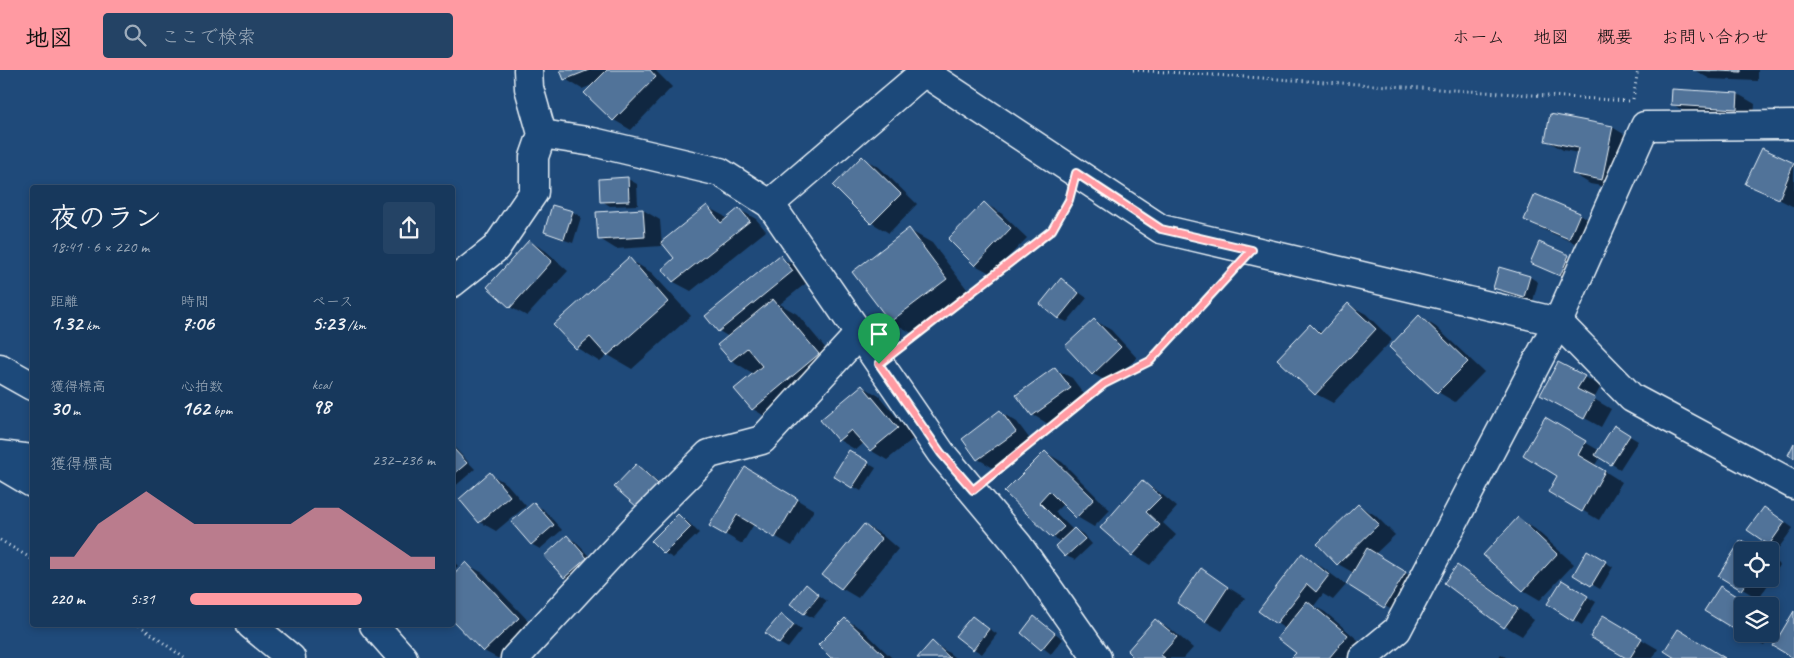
<!DOCTYPE html>
<html lang="ja">
<head>
<meta charset="utf-8">
<style>
  body { margin:0; font-family:Caveat,"Klee One",sans-serif; background:#244365; color:#f1f3f6; height:100vh; display:flex; flex-direction:column; font-size:19px; white-space:nowrap }
  * { box-sizing:border-box; margin:0 }
  p { font-size:16px; color:#9eacbb }
  .icon { flex:none; width:28px; height:28px; fill:none; stroke:currentColor; stroke-width:2; stroke-linecap:round; stroke-linejoin:round }
  .map { position:relative; flex:1; overflow:hidden }
  .side { position:absolute; left:30px; top:115px; width:425px; height:442px; display:flex; flex-direction:column; background:#17385c; border-radius:5px; box-shadow:0 2px 8px #0003,0 0 0 1px #365272 }
  .side>* { flex:none }
  .controls { position:absolute; left:1734px; top:472px; display:grid; gap:10px }
  .controls a { display:grid; place-items:center; width:45px; height:45px; border-radius:5px; background:#17385c; box-shadow:0 2px 8px #0003,0 0 0 1px #365272; font-size:25px }
  .pin { position:absolute; display:grid; place-items:center; width:42px; height:42px; color:#fff; margin:-51px -21px; border-radius:50% 50% 50% 0; rotate:-45deg; box-shadow:0 0 5px #0007 }
  .pin .icon { rotate:45deg }
  .round { display:grid; place-items:center; flex:none; width:52px; height:52px; border-radius:5px; background:#244365 }
  .summary { display:flex; align-items:center; justify-content:space-between; height:85px; padding:0 20px }
  h1 { font-size:28px; font-weight:800; line-height:38px }
  .metrics { display:grid; grid-template-columns:repeat(3,1fr); gap:8px; height:85px; padding:5px 20px }
  .metrics div { display:grid; align-content:center }
  .metrics b { font-size:21px; font-weight:800 }
  .metrics small { font-size:14px; font-weight:400 }
  .metrics p { font-size:14px }
  .chart { height:140px; padding:10px 20px }
  .chart p { display:flex; justify-content:space-between }
  .chart svg { width:100%; height:90px; margin-top:5px; fill:#ff9aa2; opacity:.7 }
  ul { padding:0 20px; list-style:none; font-size:16px }
  li { display:grid; grid-template-columns:80px 60px 1fr; align-items:center; height:38px }
  li i { height:12px; border-radius:6px; background:#ff9aa2 }
  header { display:flex; align-items:center; gap:30px; box-sizing:border-box; height:70px; padding:0 25px; background:#ff9aa2; color:#111 }
  header strong { font-size:24px }
  nav { display:flex; gap:28px; margin-inline-start:auto; font-size:18px }
  .search { width:350px; height:45px; background:#244365; display:flex; align-items:center; gap:12px; box-sizing:border-box; padding:0 18px; border-radius:5px; color:#9eacbb; font-size:19px }
  .map>svg:first-child { display:block }
  .shadow { fill:#0007 }
  .building { fill:#517399; stroke:#e8f1f8 }
  .lines { fill:none; stroke-linecap:round; stroke-linejoin:round }
  .minor-casing { stroke:#e8f1f8; stroke-width:31 }
  .path { stroke:#e8f1f8; stroke-width:3; stroke-dasharray:1 4; stroke-linecap:butt }
  .minor { stroke:#1f4a7a; stroke-width:28 }
  .route-casing { stroke:#fff; stroke-width:10 }
  .route { stroke:#ff9aa2; stroke-width:6 }
</style>
</head>
<body>
<header>
<strong>地図</strong>
<div class="search"><svg class="icon" aria-label="search" viewBox="0 0 24 24"><circle cx="10" cy="10" r="6"/><path d="M15 15l6 6"/></svg>ここで検索</div>
<nav><a>ホーム</a><a>地図</a><a>概要</a><a>お問い合わせ</a></nav>
</header>
<div class="map">
<svg width="1794" height="588" viewBox="0 0 1794 588">
  <rect width="100%" height="100%" fill="#1f4a7a"/>
  <filter id="ink" filterUnits="userSpaceOnUse"><feTurbulence type="fractalNoise" baseFrequency=".02" numOctaves="2"/><feDisplacementMap in="SourceGraphic" scale="10" xChannelSelector="R" yChannelSelector="G"/><feConvolveMatrix kernelMatrix="1 2 1 2 8 2 1 2 1" color-interpolation-filters="sRGB"/></filter>
  <g filter="url(#ink)">
    <g class="shadow">
      <path d="M561 0H655L672 17 631 60 614 50 595 14 582 19 565 9Z"/>
      <path d="M1694 0H1758V11L1710 9Z"/>
      <path d="M1738 24 1755 34 1754 48 1689 44 1672 34Z"/>
      <path d="M1612 57 1629 67 1618 119 1590 114 1574 104 1578 83 1563 80 1546 70Z"/>
      <path d="M1762 80 1794 94V137L1747 113Z"/>
      <path d="M862 88 879 97 917 134 889 163 872 153 834 116Z"/>
      <path d="M628 109 637 114 638 135 610 136 602 131Z"/>
      <path d="M984 133 1001 143 1027 168 992 204 975 195Z"/>
      <path d="M553 136 573 142 581 147 573 173 554 166 545 161Z"/>
      <path d="M707 137 724 146 727 150 740 140 756 149 766 161 691 221 674 212 664 199 676 189Z"/>
      <path d="M643 140 660 150 662 176 616 179 600 169Z"/>
      <path d="M1579 144 1596 153 1586 178 1542 159 1525 149Z"/>
      <path d="M909 160 932 173 970 223 915 265 891 251Z"/>
      <path d="M529 171 546 181 568 201 527 246 510 237Z"/>
      <path d="M1540 174 1577 191 1569 210 1540 197Z"/>
      <path d="M780 187 797 197 809 211 780 234 797 244 842 298 776 353 753 339 754 304 731 290 729 267 719 261Z"/>
      <path d="M629 189 652 203 691 246 632 299 608 285 600 292 577 278Z"/>
      <path d="M1530 207 1538 212 1533 231 1503 222 1494 217Z"/>
      <path d="M1062 210 1087 228 1067 252 1058 248Z"/>
      <path d="M1349 235 1366 244 1392 270 1333 333 1316 324 1310 256 1323 263Z"/>
      <path d="M1420 247 1436 257 1484 302 1455 332 1438 322 1391 277Z"/>
      <path d="M1094 250 1111 260 1137 288 1110 313 1093 304Z"/>
      <path d="M1055 299 1072 308 1087 328 1050 355 1033 345Z"/>
      <path d="M1584 307 1601 316 1594 329 1611 339 1601 357 1559 334Z"/>
      <path d="M862 316 879 326 914 368 887 390 870 380 864 373 856 380 839 370Z"/>
      <path d="M1000 342 1017 352 1032 372 995 399 978 389Z"/>
      <path d="M1545 349 1600 381 1623 362 1638 371 1620 399 1600 387 1595 395 1622 412 1599 450 1549 421 1559 405Z"/>
      <path d="M452 375 475 399 453 418Z"/>
      <path d="M849 382 876 398 861 421 834 405Z"/>
      <path d="M1045 382 1062 392 1110 440 1094 457 1077 447 1063 434 1055 442 1073 460 1075 459 1083 464 1092 474 1075 490 1066 486 1061 472 1053 467 1006 422Z"/>
      <path d="M636 395 644 400 666 420 638 436Z"/>
      <path d="M490 404 507 414 526 436 496 461 480 452Z"/>
      <path d="M762 408 814 440 792 476 754 454 742 474 711 456Z"/>
      <path d="M1142 412 1159 422 1177 437 1163 453 1176 465 1150 495 1133 485 1102 458Z"/>
      <path d="M534 434 543 439 562 460 540 479 531 474Z"/>
      <path d="M1358 435 1375 445 1395 465 1375 484 1422 513 1402 546 1385 536 1354 503 1338 494Z"/>
      <path d="M1772 443 1793 458 1778 479 1769 474Z"/>
      <path d="M678 446 687 451 699 463 673 488 664 483Z"/>
      <path d="M1519 449 1535 459 1574 494 1540 530 1523 520Z"/>
      <path d="M865 455 882 465 898 479 858 528 841 518Z"/>
      <path d="M568 467 576 472 595 493 573 512 564 507Z"/>
      <path d="M1741 471 1758 481H1742V509H1770V489L1780 495 1759 529 1719 505Z"/>
      <path d="M1588 481 1613 497 1600 519 1574 504Z"/>
      <path d="M1302 485 1319 495 1346 515 1333 530 1323 524 1314 536 1325 542 1364 575 1354 588H1293L1297 583 1286 559 1276 553Z"/>
      <path d="M452 490 458 496 452 501Z"/>
      <path d="M466 494 483 503 535 558 504 588H497L484 581Z"/>
      <path d="M1458 497 1474 506 1534 550 1522 566 1505 556Z"/>
      <path d="M1201 500 1245 528 1222 561 1205 551Z"/>
      <path d="M1563 512 1596 532 1582 555 1574 550Z"/>
      <path d="M806 516 827 531 813 548 804 543Z"/>
      <path d="M1720 518 1751 536H1742V563L1706 540Z"/>
      <path d="M781 545 802 560 788 578 779 573Z"/>
      <path d="M972 547 997 564 982 584 974 579Z"/>
      <path d="M1603 547 1658 579 1653 588H1628Z"/>
      <path d="M1035 548 1063 569 1051 584 1023 562Z"/>
      <path d="M1770 548 1778 553 1764 576 1743 564H1770Z"/>
      <path d="M845 549 862 559 892 588H833Z"/>
      <path d="M1155 550 1172 560 1193 578 1184 588H1136Z"/>
      <path d="M933 573 949 583 955 588H918Z"/>
      <path d="M1501 584 1507 588H1499Z"/>
    </g>
    <g class="building">
      <path d="M560 0H589L564 10Z"/>
      <path d="M607 0H650L656 7 613 51 584 23Z"/>
      <path d="M1693 0H1741V2Z"/>
      <path d="M1672 19 1738 23 1737 39 1671 35Z"/>
      <path d="M1550 44 1613 56 1602 110 1572 104 1578 78 1545 71Z"/>
      <path d="M1762 78 1794 93 1779 129 1745 114Z"/>
      <path d="M862 86 901 124 871 154 833 116Z"/>
      <path d="M628 107 629 131 600 132 599 109Z"/>
      <path d="M1535 124 1580 143 1569 169 1524 150Z"/>
      <path d="M984 132 1011 158 975 196 948 169Z"/>
      <path d="M552 135 573 141 564 169 544 162Z"/>
      <path d="M707 135 721 153 739 138 750 151 673 212 662 199 674 188 661 172Z"/>
      <path d="M643 139 645 167 598 170 596 142Z"/>
      <path d="M909 158 947 209 890 252 852 202Z"/>
      <path d="M529 170 552 191 510 238 487 217Z"/>
      <path d="M1539 172 1569 185 1560 206 1530 193Z"/>
      <path d="M780 185 793 201 718 262 705 246Z"/>
      <path d="M629 187 668 232 607 286 590 267 576 279 553 255Z"/>
      <path d="M1499 197 1530 206 1524 227 1493 218Z"/>
      <path d="M1061 208 1079 223 1058 249 1040 234Z"/>
      <path d="M773 229 819 284 752 340 734 319 762 296 747 278 731 291 717 275Z"/>
      <path d="M1348 233 1376 259 1315 325 1277 289 1310 254 1320 264Z"/>
      <path d="M1419 245 1468 292 1437 323 1389 277Z"/>
      <path d="M1094 249 1121 277 1092 305 1065 276Z"/>
      <path d="M1558 292 1585 306 1577 319 1595 328 1584 349 1540 325Z"/>
      <path d="M1055 297 1071 318 1032 346 1016 325Z"/>
      <path d="M862 315 898 358 870 381 851 360 838 371 820 350Z"/>
      <path d="M1000 340 1016 362 977 390 962 369Z"/>
      <path d="M1545 347 1586 371 1578 385 1605 401 1582 442 1548 422 1557 406 1523 385Z"/>
      <path d="M1614 355 1630 365 1611 395 1595 385Z"/>
      <path d="M1794 373V388L1788 385Z"/>
      <path d="M452 377 467 393 452 406Z"/>
      <path d="M849 380 869 392 852 418 833 406Z"/>
      <path d="M1045 381 1094 429 1076 448 1049 421 1039 432 1064 457 1052 468 1004 422Z"/>
      <path d="M636 394 658 414 637 437 614 417Z"/>
      <path d="M745 397 798 429 775 468 737 445 725 465 709 456Z"/>
      <path d="M490 402 510 426 479 453 459 429Z"/>
      <path d="M1142 410 1161 427 1146 442 1160 455 1132 486 1100 458Z"/>
      <path d="M534 432 554 455 531 475 511 452Z"/>
      <path d="M1358 434 1379 454 1337 495 1317 474Z"/>
      <path d="M1764 437 1785 452 1769 475 1747 460Z"/>
      <path d="M678 444 691 457 664 484 651 471Z"/>
      <path d="M1518 447 1557 484 1523 521 1483 485Z"/>
      <path d="M864 454 882 469 841 519 822 505Z"/>
      <path d="M1074 458 1085 469 1065 487 1055 476Z"/>
      <path d="M567 465 587 488 564 508 544 486Z"/>
      <path d="M1741 470 1759 481H1742V509H1749L1741 520 1718 506Z"/>
      <path d="M1367 478 1406 502 1384 538 1346 514Z"/>
      <path d="M1587 480 1606 491 1591 516 1573 505Z"/>
      <path d="M1302 483 1329 505 1316 522 1307 514 1276 554 1258 541Z"/>
      <path d="M466 492 519 548 483 582 452 550V505Z"/>
      <path d="M1457 495 1518 539 1504 558 1444 513Z"/>
      <path d="M1201 498 1228 517 1205 552 1177 533Z"/>
      <path d="M1562 510 1588 526 1573 551 1547 534Z"/>
      <path d="M806 514 819 525 804 544 790 534Z"/>
      <path d="M1720 516 1752 536H1742V564H1749L1747 567 1704 541Z"/>
      <path d="M1307 531 1348 565 1329 588H1291L1296 583 1277 568Z"/>
      <path d="M1794 541V588H1793L1773 576Z"/>
      <path d="M781 544 794 555 779 574 765 563Z"/>
      <path d="M1603 545 1642 568 1630 588H1626L1590 567Z"/>
      <path d="M972 546 989 559 973 580 955 566Z"/>
      <path d="M1034 546 1055 563 1041 580 1021 563Z"/>
      <path d="M845 548 884 585 880 588H831L818 575Z"/>
      <path d="M1155 549 1177 567 1161 585 1165 588H1134L1127 581Z"/>
      <path d="M1678 559 1725 588H1675L1664 581Z"/>
      <path d="M932 571 950 588H917Z"/>
    </g>
    <g class="lines">
      <g class="minor-casing">
        <g id="minor">
          <path d="M542 64 593 72 720 102 770 134 941 383 1018 475 1097 588"/>
          <path d="M770 134 924 2 1161 159 1558 252 1632 328 1794 415"/>
          <path d="M452 213 496 178 534 122V87L542 64 529 18 528 0"/>
          <path d="M0 298 32 316"/>
          <path d="M0 385 32 389"/>
          <path d="M0 394 32 413"/>
          <path d="M251 555 291 588"/>
          <path d="M374 555 403 588"/>
          <path d="M515 588 641 452 709 384 762 370 859 264"/>
          <path d="M1363 588 1397 560 1558 252 1645 56 1794 55"/>
        </g>
      </g>
      <g class="path">
        <path d="M1133 0 1629 31"/>
        <path d="M1633 29 1638 0"/>
        <path d="M904 276 1052 160 1068 131"/>
        <path d="M995 403 1104 314 1149 291 1229 205"/>
        <path d="M0 470 32 489"/>
        <path d="M139 555 184 588"/>
      </g>
      <use href="#minor" class="minor"/>
    </g>
  </g>
  <g class="lines" filter="url(#ink)">
    <g class="route-casing">
      <path id="route" d="M1076 103 1161 159 1252 180 1150 291 1104 314 973 420 941 383 879 294 1052 160 1069 130Z"/>
    </g>
    <use href="#route" class="route"/>
  </g>
</svg>
<div class="controls">
<a><svg class="icon" aria-label="locate" viewBox="0 0 24 24"><circle cx="12" cy="12" r="6"/><path d="M12 2v4M12 18v4M2 12h4M18 12h4"/></svg></a>
<a><svg class="icon" aria-label="layers" viewBox="0 0 24 24"><path d="M12 4l9 5-9 5-9-5zM3 14l9 5 9-5"/></svg></a>
</div>
<div class="pin" style="left:879px;top:294px;background:#1e9e55"><svg class="icon" aria-label="arrive" viewBox="0 0 24 24"><path d="M6 21V4h12l-3 4 3 4H6"/></svg></div>
<section class="side">
<div class="summary"><div><h1>夜のラン</h1><p>18:41 · 6 × 220 m</p></div><a class="round"><svg class="icon" aria-label="share" viewBox="0 0 24 24"><path d="M12 15V3M7 8l5-5 5 5M5 13v7h14v-7"/></svg></a></div>
<div class="metrics">
<div><p>距離</p><b>1.32<small> km</small></b></div>
<div><p>時間</p><b>7:06</b></div>
<div><p>ペース</p><b>5:23<small> /km</small></b></div>
</div>
<div class="metrics">
<div><p>獲得標高</p><b>30<small> m</small></b></div>
<div><p>心拍数</p><b>162<small> bpm</small></b></div>
<div><p>kcal</p><b>98</b></div>
</div>
<div class="chart"><p><span>獲得標高</span>232–236 m</p>
<svg viewBox="0 0 160 44" preserveAspectRatio="none"><path d="M0 44V38L10 38L20 22L30 14L40 6L50 14L60 22L70 22L80 22L90 22L100 22L110 14L120 14L130 22L140 30L150 38L160 38V44z"/></svg>
</div>
<ul>
<li><b>220 m</b>5:31<i style="width:70%"></i></li>
</ul>
</section>
</div>
</body>
</html>
